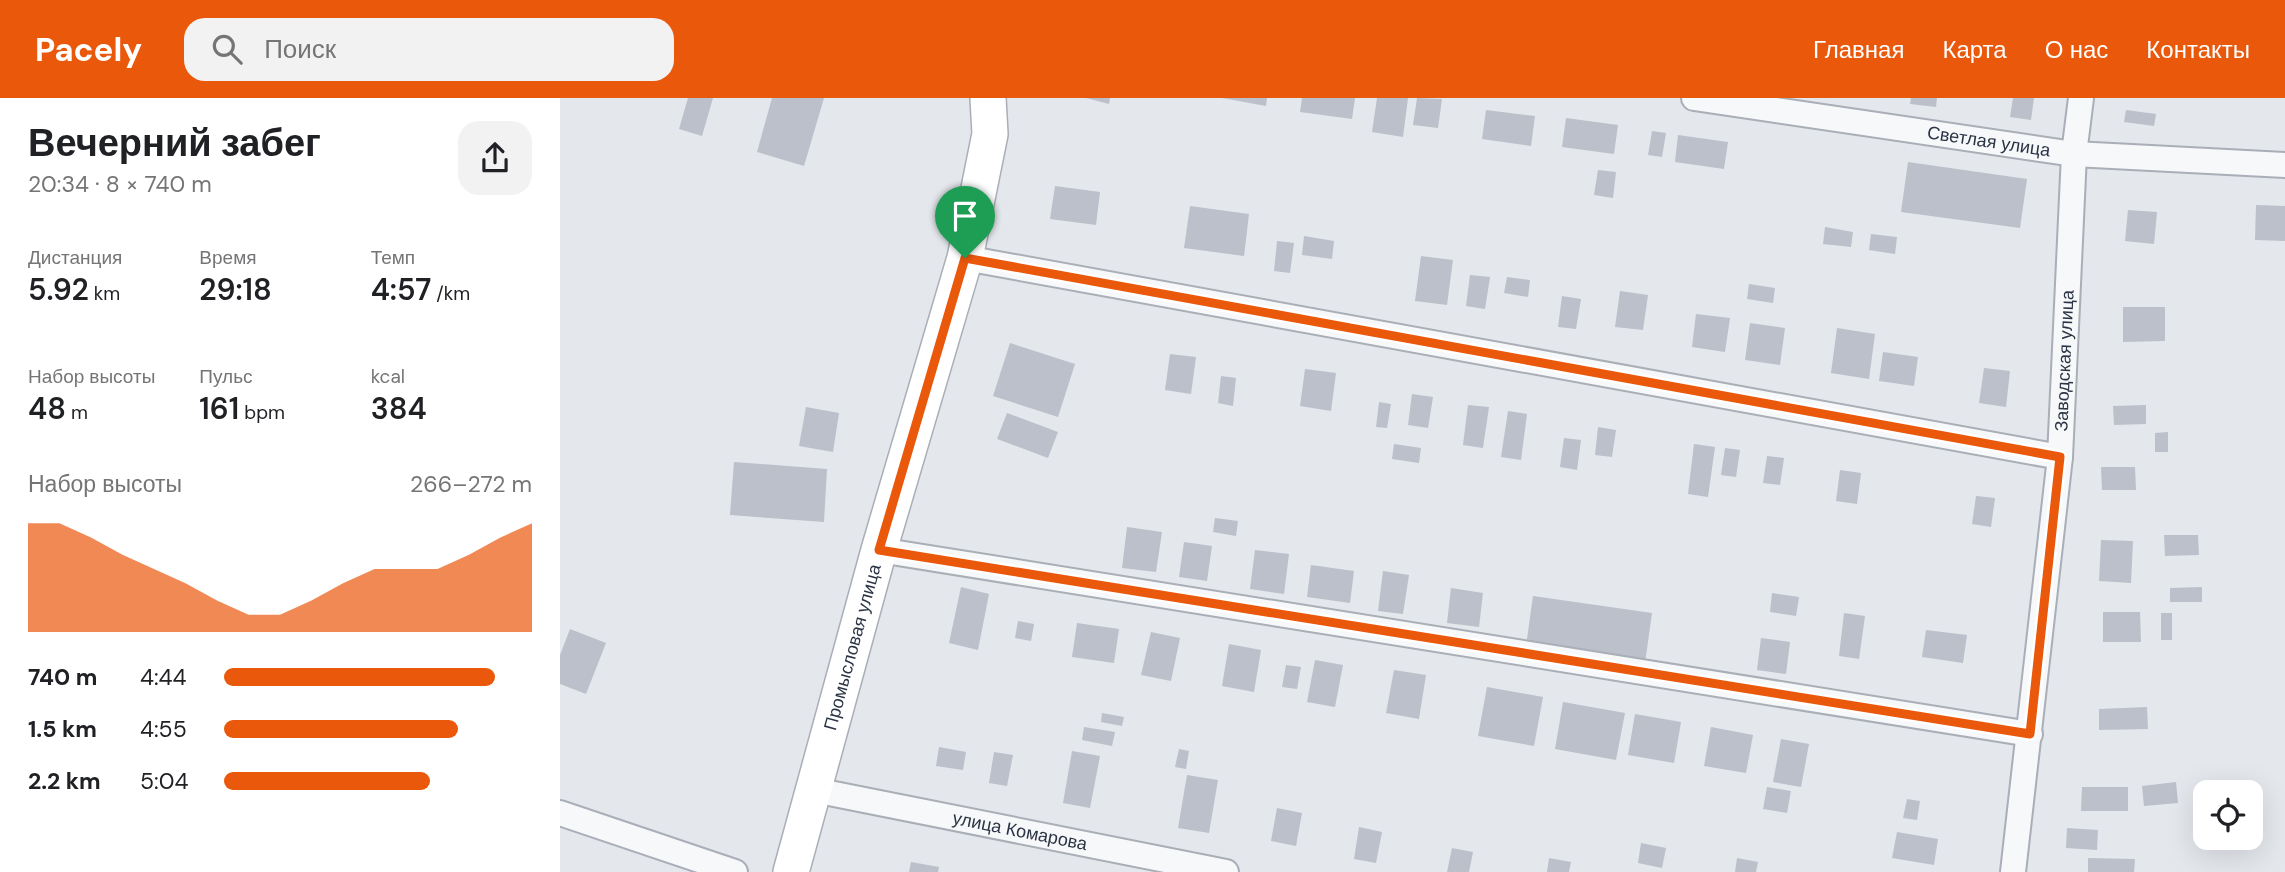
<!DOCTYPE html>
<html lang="ru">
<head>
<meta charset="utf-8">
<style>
  body { margin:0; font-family:"DM Sans",sans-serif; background:#f2f2f2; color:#202124; height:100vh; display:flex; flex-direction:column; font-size:26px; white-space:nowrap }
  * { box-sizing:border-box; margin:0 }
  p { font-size:23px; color:#757577 }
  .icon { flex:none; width:38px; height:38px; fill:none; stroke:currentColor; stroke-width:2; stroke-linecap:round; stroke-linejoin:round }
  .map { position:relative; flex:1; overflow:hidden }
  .side { display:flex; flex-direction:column; background:#fff; width:560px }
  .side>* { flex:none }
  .controls { position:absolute; left:1633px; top:682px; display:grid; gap:14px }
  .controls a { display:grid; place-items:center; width:70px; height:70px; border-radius:14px; background:#fff; box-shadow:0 7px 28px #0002; font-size:35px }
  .pin { position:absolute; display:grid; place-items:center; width:60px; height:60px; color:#fff; margin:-72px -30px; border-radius:50% 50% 50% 0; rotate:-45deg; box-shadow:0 0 7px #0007 }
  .pin .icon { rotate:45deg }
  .round { display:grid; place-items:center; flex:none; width:74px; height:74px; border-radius:21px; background:#f2f2f2 }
  .headline { display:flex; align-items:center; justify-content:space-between; height:119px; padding:0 28px }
  h1 { font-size:38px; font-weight:600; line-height:52px }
  .stats { display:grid; grid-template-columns:repeat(3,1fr); gap:10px; height:119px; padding:7px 28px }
  .stats div { display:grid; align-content:center }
  .stats b { font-size:30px; font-weight:600 }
  .stats small { font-size:19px; font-weight:400 }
  .stats p { font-size:19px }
  .chart { height:196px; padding:14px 28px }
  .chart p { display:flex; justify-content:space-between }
  .chart svg { width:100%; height:126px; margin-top:7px; fill:#ea580c; opacity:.7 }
  ul { padding:0 28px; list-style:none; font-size:23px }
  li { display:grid; grid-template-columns:112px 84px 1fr; align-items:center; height:52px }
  li i { height:18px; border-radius:9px; background:#ea580c }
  header { display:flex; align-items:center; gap:42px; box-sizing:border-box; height:98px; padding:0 35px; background:#ea580c; color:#fff }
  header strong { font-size:33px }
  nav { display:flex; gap:38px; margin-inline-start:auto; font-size:24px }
  .search { width:490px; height:63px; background:#f2f2f2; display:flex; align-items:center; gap:18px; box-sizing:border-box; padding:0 24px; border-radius:21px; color:#757577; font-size:26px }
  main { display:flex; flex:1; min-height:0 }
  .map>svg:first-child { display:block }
  .building { fill:#bbc0ca }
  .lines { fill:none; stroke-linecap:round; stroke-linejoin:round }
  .minor-casing { stroke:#a9aeb7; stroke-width:28 }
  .secondary-casing { stroke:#a9aeb7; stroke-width:38 }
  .minor { stroke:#f7f8fa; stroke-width:24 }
  .secondary { stroke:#fff; stroke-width:35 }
  .route-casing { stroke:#fff; stroke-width:14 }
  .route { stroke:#ea580c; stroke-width:9 }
  .labels { text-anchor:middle; stroke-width:7; stroke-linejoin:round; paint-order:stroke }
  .street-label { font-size:18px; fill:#2b3445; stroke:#f4f6f9 }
</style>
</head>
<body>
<header>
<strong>Pacely</strong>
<div class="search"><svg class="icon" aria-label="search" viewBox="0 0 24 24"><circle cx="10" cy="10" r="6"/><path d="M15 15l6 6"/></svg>Поиск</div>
<nav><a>Главная</a><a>Карта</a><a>О нас</a><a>Контакты</a></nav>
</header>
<main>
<section class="side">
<div class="headline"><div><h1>Вечерний забег</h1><p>20:34 · 8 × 740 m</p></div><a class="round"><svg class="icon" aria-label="share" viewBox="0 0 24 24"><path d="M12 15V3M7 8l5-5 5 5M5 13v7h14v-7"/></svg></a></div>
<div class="stats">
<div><p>Дистанция</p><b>5.92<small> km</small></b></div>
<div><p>Время</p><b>29:18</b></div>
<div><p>Темп</p><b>4:57<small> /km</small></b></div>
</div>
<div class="stats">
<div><p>Набор высоты</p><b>48<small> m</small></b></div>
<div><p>Пульс</p><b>161<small> bpm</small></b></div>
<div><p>kcal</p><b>384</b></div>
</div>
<div class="chart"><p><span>Набор высоты</span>266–272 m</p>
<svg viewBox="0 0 160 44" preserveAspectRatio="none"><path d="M0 44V6L10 6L20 11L30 17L40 22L50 27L60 33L70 38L80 38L90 33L100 27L110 22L120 22L130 22L140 17L150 11L160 6V44z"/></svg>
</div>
<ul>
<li><b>740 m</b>4:44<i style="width:88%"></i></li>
<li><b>1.5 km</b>4:55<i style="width:76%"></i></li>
<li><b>2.2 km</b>5:04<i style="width:67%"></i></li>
</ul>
</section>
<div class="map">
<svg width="1725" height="774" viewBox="0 0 1725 774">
  <rect width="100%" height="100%" fill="#e4e7ec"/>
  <g class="building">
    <path d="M128 0H153L142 38 119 31Z"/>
    <path d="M212 0H264L244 68 197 54Z"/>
    <path d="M526 0H550L549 6Z"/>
    <path d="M662 0H707L706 8Z"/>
    <path d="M742 0H795L792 21 740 14Z"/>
    <path d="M817 0H848L843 39 812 34Z"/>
    <path d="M857 0 882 1 878 30 853 27Z"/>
    <path d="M1351 0H1377L1376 9 1350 6Z"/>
    <path d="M1453 0H1474L1471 22 1450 19Z"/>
    <path d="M926 12 975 18 971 48 922 41Z"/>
    <path d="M1566 12 1596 16 1594 28 1564 24Z"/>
    <path d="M1006 20 1058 27 1054 56 1002 49Z"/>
    <path d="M1092 33 1106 35 1102 59 1088 57Z"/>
    <path d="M1118 37 1168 44 1164 71 1115 64Z"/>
    <path d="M1348 64 1467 81 1460 130 1341 114Z"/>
    <path d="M1038 72 1056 74 1053 100 1034 97Z"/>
    <path d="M495 88 540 94 536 127 490 121Z"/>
    <path d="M1696 107 1725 108V143L1695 142Z"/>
    <path d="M630 108 689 116 684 158 624 150Z"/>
    <path d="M1568 112 1597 114 1594 146 1565 143Z"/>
    <path d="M1265 129 1293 134 1291 149 1263 146Z"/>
    <path d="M1311 136 1337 139 1335 156 1309 152Z"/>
    <path d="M744 138 774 143 772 161 742 157Z"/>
    <path d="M717 143 734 145 730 175 714 173Z"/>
    <path d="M861 158 893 162 887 207 855 203Z"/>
    <path d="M910 177 930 179 925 211 906 208Z"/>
    <path d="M947 179 970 182 968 199 944 195Z"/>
    <path d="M1189 186 1215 190 1213 205 1187 201Z"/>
    <path d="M1060 193 1088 197 1083 232 1055 229Z"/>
    <path d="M1002 198 1021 201 1016 231 998 229Z"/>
    <path d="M1563 209H1605V243L1563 244Z"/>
    <path d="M1136 216 1170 220 1165 254 1132 249Z"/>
    <path d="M1190 225 1225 230 1220 267 1185 262Z"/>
    <path d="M1277 230 1315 236 1309 281 1271 275Z"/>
    <path d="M450 245 515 266 498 319 433 298Z"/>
    <path d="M1323 254 1358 259 1354 288 1319 283Z"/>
    <path d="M610 256 636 259 631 296 605 292Z"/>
    <path d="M1424 270 1450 273 1446 309 1419 305Z"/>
    <path d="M745 271 776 275 771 313 740 308Z"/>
    <path d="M661 278 676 280 673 308 658 305Z"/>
    <path d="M852 296 873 299 868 330 848 327Z"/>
    <path d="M819 304 831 306 827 330 816 329Z"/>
    <path d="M908 307 929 309 923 350 903 347Z"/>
    <path d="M1586 307V326L1554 327 1553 308Z"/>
    <path d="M246 309 279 315 273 354 239 348Z"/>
    <path d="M948 313 967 316 961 362 941 359Z"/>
    <path d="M447 315 498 334 488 360 437 341Z"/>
    <path d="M1038 329 1056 332 1052 359 1035 357Z"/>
    <path d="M1608 334V354H1595V335Z"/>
    <path d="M1004 340 1021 342 1017 372 1000 369Z"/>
    <path d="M834 346 861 350 859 365 832 361Z"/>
    <path d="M1134 346 1155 349 1148 399 1128 396Z"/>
    <path d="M1165 350 1180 352 1176 379 1161 377Z"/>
    <path d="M1207 358 1224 360 1220 387 1203 385Z"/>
    <path d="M174 364 267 371 264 424 170 417Z"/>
    <path d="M1541 369H1575L1576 392H1542Z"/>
    <path d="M1280 372 1301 375 1297 406 1276 403Z"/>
    <path d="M1416 398 1435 400 1431 429 1412 426Z"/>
    <path d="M655 420 678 423 676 438 653 434Z"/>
    <path d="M567 429 602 434 596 474 562 470Z"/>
    <path d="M1604 437H1638L1639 457 1605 458Z"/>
    <path d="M1541 442 1573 443 1571 485 1539 483Z"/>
    <path d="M624 444 652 448 647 483 619 479Z"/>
    <path d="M695 452 729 456 724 496 690 491Z"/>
    <path d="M751 467 794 473 790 505 747 499Z"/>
    <path d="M823 473 849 477 843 516 818 513Z"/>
    <path d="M401 489 429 496 418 552 389 545Z"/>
    <path d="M1642 489V504H1610V490Z"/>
    <path d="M891 490 923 495 919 529 887 525Z"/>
    <path d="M1212 495 1239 499 1236 518 1210 514Z"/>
    <path d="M973 498 1092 515 1085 565 966 548Z"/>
    <path d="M1543 514H1580L1581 544H1543Z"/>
    <path d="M1284 515 1305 518 1299 561 1279 558Z"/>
    <rect x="1601" y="515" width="11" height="27"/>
    <path d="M458 523 474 526 471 543 455 540Z"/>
    <path d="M517 525 559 531 554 565 512 559Z"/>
    <path d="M10 531 46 545 26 596 0 586V557Z"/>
    <path d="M1366 532 1407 537 1403 565 1362 559Z"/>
    <path d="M591 534 620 540 611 583 581 577Z"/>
    <path d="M1201 540 1230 544 1226 576 1197 572Z"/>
    <path d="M669 546 701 552 694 594 662 588Z"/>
    <path d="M755 562 783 567 775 609 747 604Z"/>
    <path d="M726 567 741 569 737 591 722 589Z"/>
    <path d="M834 572 866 577 859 621 826 615Z"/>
    <path d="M927 589 983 599 974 648 918 638Z"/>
    <path d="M1003 604 1065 615 1056 662 995 651Z"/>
    <path d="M1587 609 1588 631 1539 632V611Z"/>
    <path d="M542 615 564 619 562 628 541 624Z"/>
    <path d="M1075 616 1121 624 1114 665 1068 657Z"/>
    <path d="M524 629 555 634 552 648 522 642Z"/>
    <path d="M1151 629 1193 637 1186 675 1144 668Z"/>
    <path d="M1221 641 1249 646 1241 689 1213 684Z"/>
    <path d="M379 649 406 654 403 672 376 668Z"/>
    <path d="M619 651 629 653 626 671 615 669Z"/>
    <path d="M512 653 540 658 530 710 503 705Z"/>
    <path d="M434 654 453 657 447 688 429 685Z"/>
    <path d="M627 677 658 682 649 735 618 730Z"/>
    <path d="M1616 684 1618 705 1584 708 1582 688Z"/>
    <path d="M1207 689 1231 693 1227 715 1203 711Z"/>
    <path d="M1522 689H1568V713H1521Z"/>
    <path d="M1347 701 1360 703 1357 722 1343 720Z"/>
    <path d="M717 710 742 715 736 748 711 743Z"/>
    <path d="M799 729 822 734 816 765 794 761Z"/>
    <path d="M1507 730 1538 732 1537 752 1506 750Z"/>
    <path d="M1337 734 1378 741 1374 767 1332 760Z"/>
    <path d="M1081 745 1106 750 1102 770 1078 765Z"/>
    <path d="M892 750 913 754 909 774H887Z"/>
    <path d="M989 760 1011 764 1009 774H987Z"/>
    <path d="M1177 760 1198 764 1196 774H1175Z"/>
    <path d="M1528 760 1575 761 1574 774H1528Z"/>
    <path d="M351 764 379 769 378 774H349Z"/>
  </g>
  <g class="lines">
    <g class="minor-casing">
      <g id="minor">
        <path id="s1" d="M1134 0 1514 56 1725 67"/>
        <path d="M405 160 1500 359"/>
        <path d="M319 452 1470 636"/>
        <path id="s2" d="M254 692 666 774"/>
        <path d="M0 715 175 774"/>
        <path id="s3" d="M1453 774 1500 359 1514 56 1521 0"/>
      </g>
    </g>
    <g class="secondary-casing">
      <g id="secondary">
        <path id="s4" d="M231 774 319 452 405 160 430 36 428 0"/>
      </g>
    </g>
    <use href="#minor" class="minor"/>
    <use href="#secondary" class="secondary"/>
  </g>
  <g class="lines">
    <g class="route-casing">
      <path id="route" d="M405 160 1500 359 1470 636 319 452Z"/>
    </g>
    <use href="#route" class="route"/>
  </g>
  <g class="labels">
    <g class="street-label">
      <text dy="6" stroke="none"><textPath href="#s1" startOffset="298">Светлая улица</textPath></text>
      <text dy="6" stroke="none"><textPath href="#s3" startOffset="514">Заводская улица</textPath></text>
      <text dy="6" stroke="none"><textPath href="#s4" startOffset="233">Промысловая улица</textPath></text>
      <text dy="6" stroke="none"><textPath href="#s2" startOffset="210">улица Комарова</textPath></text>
    </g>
  </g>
</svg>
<div class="controls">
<a><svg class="icon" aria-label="locate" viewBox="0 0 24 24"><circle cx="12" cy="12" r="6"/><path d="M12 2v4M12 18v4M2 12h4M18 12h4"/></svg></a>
</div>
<div class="pin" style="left:405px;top:160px;background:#1e9e55"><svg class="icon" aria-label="arrive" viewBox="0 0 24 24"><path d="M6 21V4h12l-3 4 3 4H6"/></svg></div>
</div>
</main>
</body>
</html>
